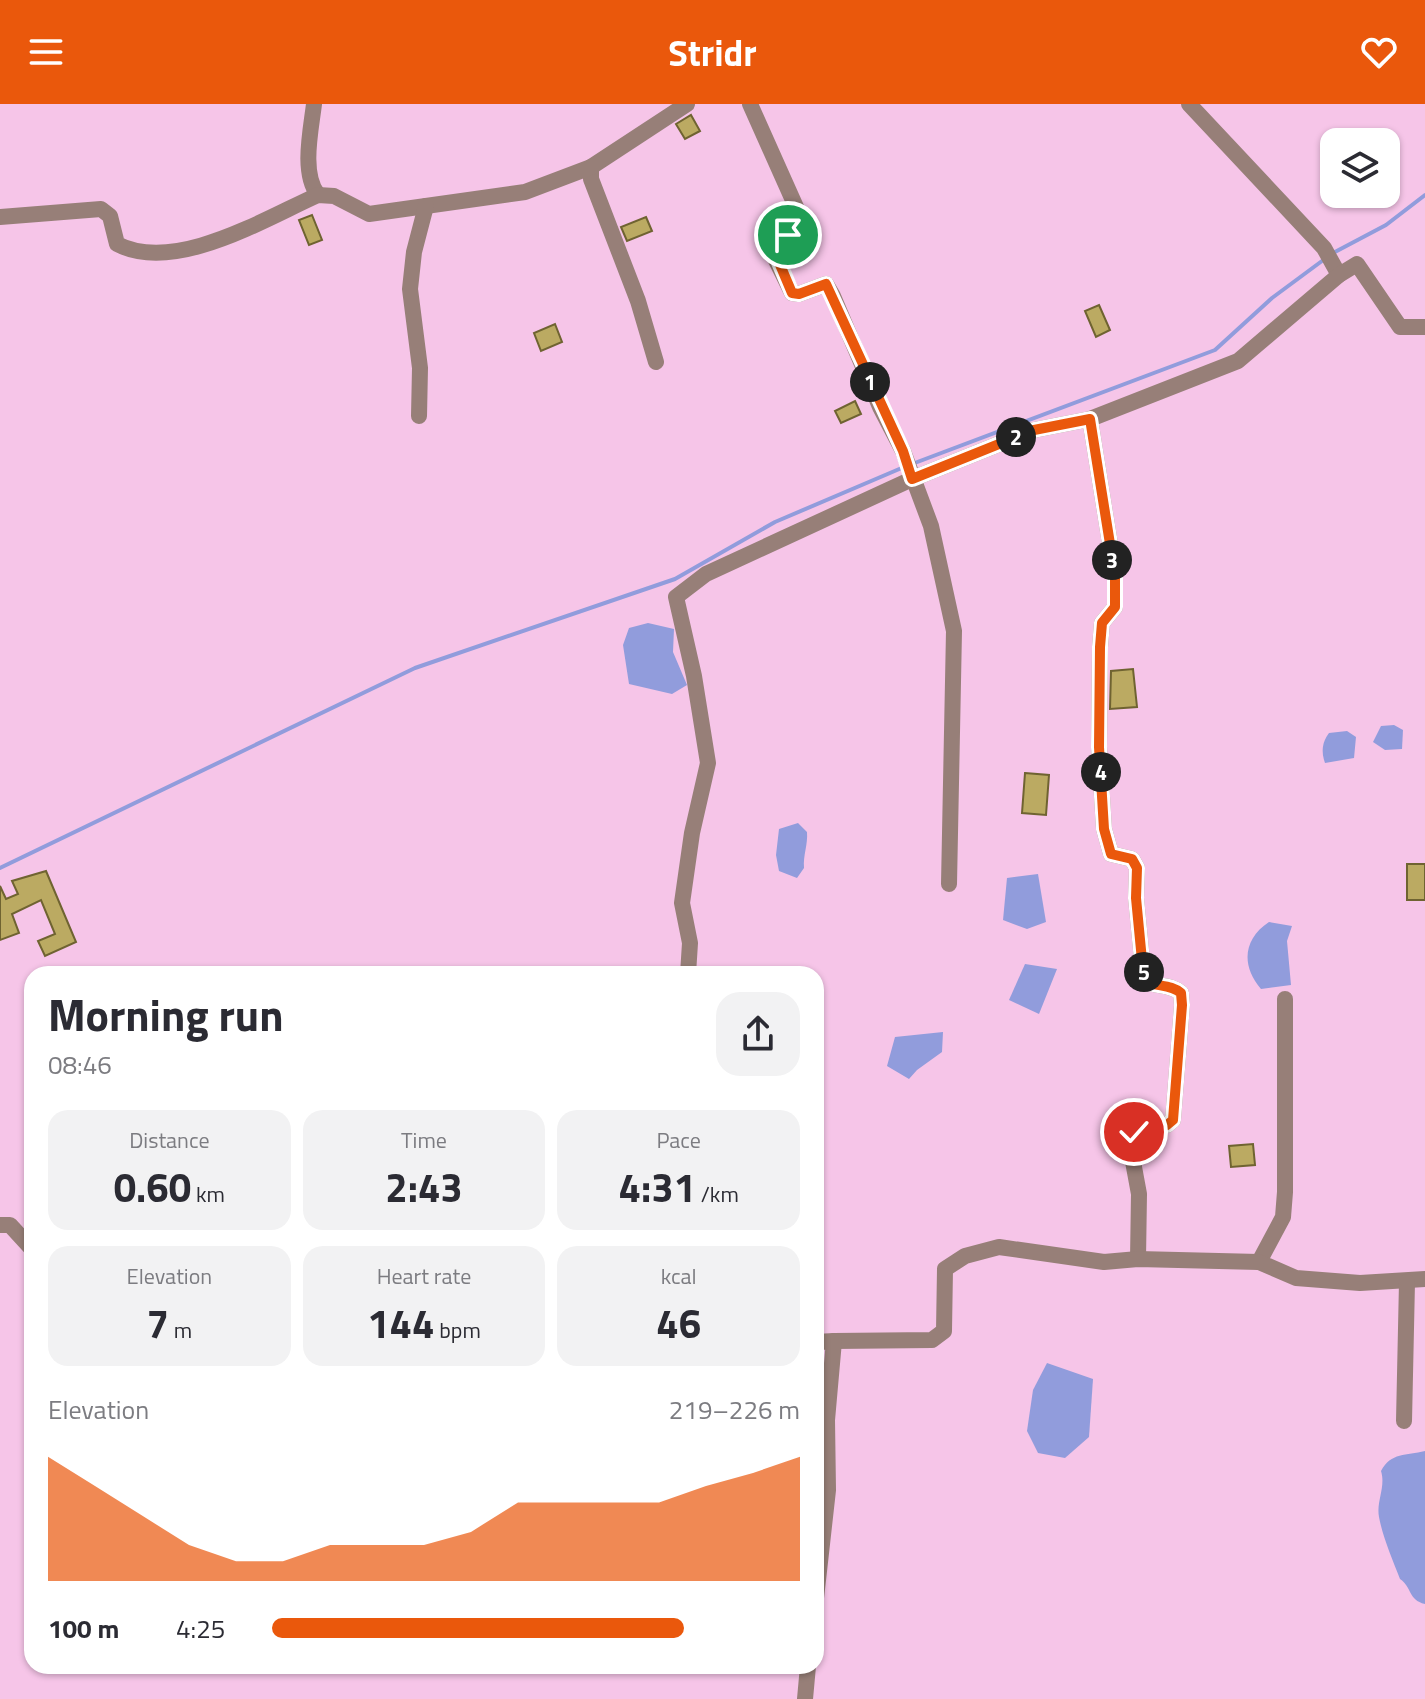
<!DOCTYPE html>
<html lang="en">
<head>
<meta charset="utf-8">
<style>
  body { margin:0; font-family:"Titillium Web",sans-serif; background:#f2f2f3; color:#2b2b33; height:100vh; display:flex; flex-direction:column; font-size:30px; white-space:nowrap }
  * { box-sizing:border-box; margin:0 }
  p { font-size:26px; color:#7c7c81 }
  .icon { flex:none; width:44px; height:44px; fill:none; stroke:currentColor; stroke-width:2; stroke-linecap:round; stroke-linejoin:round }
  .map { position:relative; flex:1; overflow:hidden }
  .details { position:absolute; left:24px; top:862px; width:800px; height:708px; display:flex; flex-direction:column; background:#fff; border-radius:24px; box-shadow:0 2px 6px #0004 }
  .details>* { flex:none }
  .buttons { position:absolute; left:1320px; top:24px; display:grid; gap:16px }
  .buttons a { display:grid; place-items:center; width:80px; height:80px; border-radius:16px; background:#fff; box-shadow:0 2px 6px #0004; font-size:40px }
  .pin { position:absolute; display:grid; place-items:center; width:68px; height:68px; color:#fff; margin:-34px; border:4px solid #fff; border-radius:50%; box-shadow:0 2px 8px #0007 }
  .km { position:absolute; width:40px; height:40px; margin:-20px; border-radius:50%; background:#222; color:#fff; font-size:22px; line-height:40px; text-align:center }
  .round { display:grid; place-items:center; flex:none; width:84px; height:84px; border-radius:24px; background:#f2f2f3 }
  .head { display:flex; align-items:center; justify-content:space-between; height:136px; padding:0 24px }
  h1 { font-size:44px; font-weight:700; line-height:60px }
  .stats { display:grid; grid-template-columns:repeat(3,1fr); gap:12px; height:136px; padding:8px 24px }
  .stats div { display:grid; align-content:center; border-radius:20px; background:#f2f2f3; text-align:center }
  .stats b { font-size:40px; font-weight:700 }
  .stats small { font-size:22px; font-weight:400 }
  .stats p { font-size:22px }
  .chart { height:224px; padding:16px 24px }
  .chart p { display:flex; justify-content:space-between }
  .chart svg { width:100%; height:144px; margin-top:8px; fill:#ea580c; opacity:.7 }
  ul { padding:0 24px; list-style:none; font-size:26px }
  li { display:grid; grid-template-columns:128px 96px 1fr; align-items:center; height:60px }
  li i { height:20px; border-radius:10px; background:#ea580c }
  header { display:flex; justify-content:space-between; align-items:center; height:104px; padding:0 24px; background:#ea580c; color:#fff; font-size:36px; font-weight:700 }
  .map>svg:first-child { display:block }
  .water { fill:#919cdc }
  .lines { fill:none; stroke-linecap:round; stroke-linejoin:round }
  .stream { stroke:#919cdc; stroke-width:4 }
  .building { fill:#bbaa62; stroke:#6f6331; stroke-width:2 }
  .street { stroke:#977f78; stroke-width:16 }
  .route-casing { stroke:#fff; stroke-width:16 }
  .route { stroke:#ea580c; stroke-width:10 }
</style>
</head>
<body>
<header><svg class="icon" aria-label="menu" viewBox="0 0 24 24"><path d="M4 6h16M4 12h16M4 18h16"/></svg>Stridr<svg class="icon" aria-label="heart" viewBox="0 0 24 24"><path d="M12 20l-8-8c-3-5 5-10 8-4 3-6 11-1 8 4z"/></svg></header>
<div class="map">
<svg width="1425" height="1595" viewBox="0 0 1425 1595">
  <rect width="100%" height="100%" fill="#f6c5e8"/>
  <g class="water">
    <path d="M648 519 674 525 673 548 687 581 672 590 629 580 623 541 629 524Z"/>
    <path d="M1394 621 1403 626 1402 645 1385 646 1373 638 1381 622Z"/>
    <path d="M1347 627 1356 633 1354 654 1325 659C1321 648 1322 638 1329 629Z"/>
    <path d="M798 719 807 728C808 741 803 751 804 764L797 774 779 767 776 751 779 725Z"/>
    <path d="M1038 770 1046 818 1027 825 1003 816 1007 774Z"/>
    <path d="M1269 818 1292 822 1287 837 1291 881 1261 885C1241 862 1243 835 1269 818Z"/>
    <path d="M1025 860 1057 865 1039 910 1009 896Z"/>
    <path d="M943 928 942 948 917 966 909 975 887 962 895 933Z"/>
    <path d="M1047 1259 1093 1275 1089 1333 1065 1354 1038 1349 1027 1327 1033 1286Z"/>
    <path d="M1425 1347V1500C1408 1496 1412 1483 1400 1475 1392 1454 1383 1434 1379 1413 1376 1397 1386 1383 1381 1367 1391 1348 1406 1352 1425 1347Z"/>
  </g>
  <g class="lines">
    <g class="stream">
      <path d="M1333 149 1386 121 1425 91"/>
      <path d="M912 360 1215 246 1272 194 1326 154"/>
      <path d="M0 764 415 564 675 475 775 418 904 363"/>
    </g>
  </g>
  <g class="building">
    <path d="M691 11 700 27 685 35 676 20Z"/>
    <path d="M312 111 322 136 309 141 299 116Z"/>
    <path d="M646 113 652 127 627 137 621 123Z"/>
    <path d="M1099 201 1110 226 1096 233 1085 207Z"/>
    <path d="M555 220 562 238 541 247 534 229Z"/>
    <path d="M855 297 861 310 841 319 835 307Z"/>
    <path d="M1133 565 1137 603 1110 605 1111 567Z"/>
    <path d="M1025 669 1049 671 1046 711 1022 709Z"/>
    <rect x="1407" y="760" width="18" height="36"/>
    <path d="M46 767 76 838 45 852 38 837 55 830 41 796 12 810 19 829 0 836V782L6 795 18 790 12 777Z"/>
    <path d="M1253 1040 1255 1061 1231 1063 1229 1042Z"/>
  </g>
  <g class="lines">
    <g class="street">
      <path d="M314 0C311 26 301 69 318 91"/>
      <path d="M750 0 800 112 797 130 770 137 771 146 792 189 799 190 826 180 833 192 880 303 903 347 931 422 954 527 949 780"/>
      <path d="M1189 0 1324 144 1339 171"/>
      <path d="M591 63V75L638 197 656 258"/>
      <path d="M0 113 101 105 110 112 117 140C175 170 264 115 318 91L334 92 369 110 525 88 591 63 687 0"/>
      <path d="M419 312 420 264 410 185 414 148 426 102"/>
      <path d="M1090 315 1115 471V503L1102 519 1100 543 1099 643 1104 725 1111 750 1132 755 1137 764 1136 794 1144 877C1157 883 1171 880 1181 889L1182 901 1173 1016 1167 1021 1134 1028 1129 1036 1139 1090 1138 1155"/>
      <path d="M688 870 690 839 682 799 692 729 708 659 694 572 676 493 706 470 912 375 1034 326 1090 315 1238 257 1339 171 1357 160 1400 223H1425"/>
      <path d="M0 1121H10L32 1145"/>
      <path d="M1259 1158 1283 1113 1285 1088V895"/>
      <path d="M834 1237 932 1236 944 1227 945 1165 965 1152 999 1143 1104 1158 1138 1155 1259 1158 1296 1174 1360 1179 1425 1175"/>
      <path d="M816 1238 834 1237 827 1316 828 1386 816 1494"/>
      <path d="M1404 1317 1407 1178"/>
      <path d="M805 1595 808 1562"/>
    </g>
  </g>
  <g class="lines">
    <g class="route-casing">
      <path id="route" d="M788 131 770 137 792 189 799 190 826 180 903 347 912 375 1034 326 1090 315 1115 471V503L1102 519 1100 543 1099 643 1104 725 1111 750 1132 755 1137 764 1136 794 1144 877C1157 883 1171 880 1181 889L1182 901 1173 1016 1167 1021 1134 1028"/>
    </g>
    <use href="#route" class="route"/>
  </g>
</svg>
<div class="buttons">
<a><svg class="icon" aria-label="layers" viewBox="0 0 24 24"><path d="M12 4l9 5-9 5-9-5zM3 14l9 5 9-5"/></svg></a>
</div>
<div class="pin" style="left:788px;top:131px;background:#1e9e55"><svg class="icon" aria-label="arrive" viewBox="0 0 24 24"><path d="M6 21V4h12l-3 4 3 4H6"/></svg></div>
<div class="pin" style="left:1134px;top:1028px;background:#d93025"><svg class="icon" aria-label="check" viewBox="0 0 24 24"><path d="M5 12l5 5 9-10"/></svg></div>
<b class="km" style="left:870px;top:278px">1</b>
<b class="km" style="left:1016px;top:333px">2</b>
<b class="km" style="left:1112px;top:456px">3</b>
<b class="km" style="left:1101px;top:668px">4</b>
<b class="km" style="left:1144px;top:868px">5</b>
<section class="details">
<div class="head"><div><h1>Morning run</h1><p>08:46</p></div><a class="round"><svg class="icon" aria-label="share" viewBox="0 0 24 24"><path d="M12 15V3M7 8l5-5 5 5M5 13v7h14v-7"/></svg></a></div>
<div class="stats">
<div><p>Distance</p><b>0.60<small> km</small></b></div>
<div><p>Time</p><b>2:43</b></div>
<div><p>Pace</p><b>4:31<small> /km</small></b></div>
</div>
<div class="stats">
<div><p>Elevation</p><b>7<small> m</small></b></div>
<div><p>Heart rate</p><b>144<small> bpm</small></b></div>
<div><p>kcal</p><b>46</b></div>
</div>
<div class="chart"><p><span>Elevation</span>219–226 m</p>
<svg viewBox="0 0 160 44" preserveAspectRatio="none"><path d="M0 44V6L10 15L20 24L30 33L40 38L50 38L60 33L70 33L80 33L90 29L100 20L110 20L120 20L130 20L140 15L150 11L160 6V44z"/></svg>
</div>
<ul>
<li><b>100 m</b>4:25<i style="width:78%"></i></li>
</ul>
</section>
</div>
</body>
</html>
